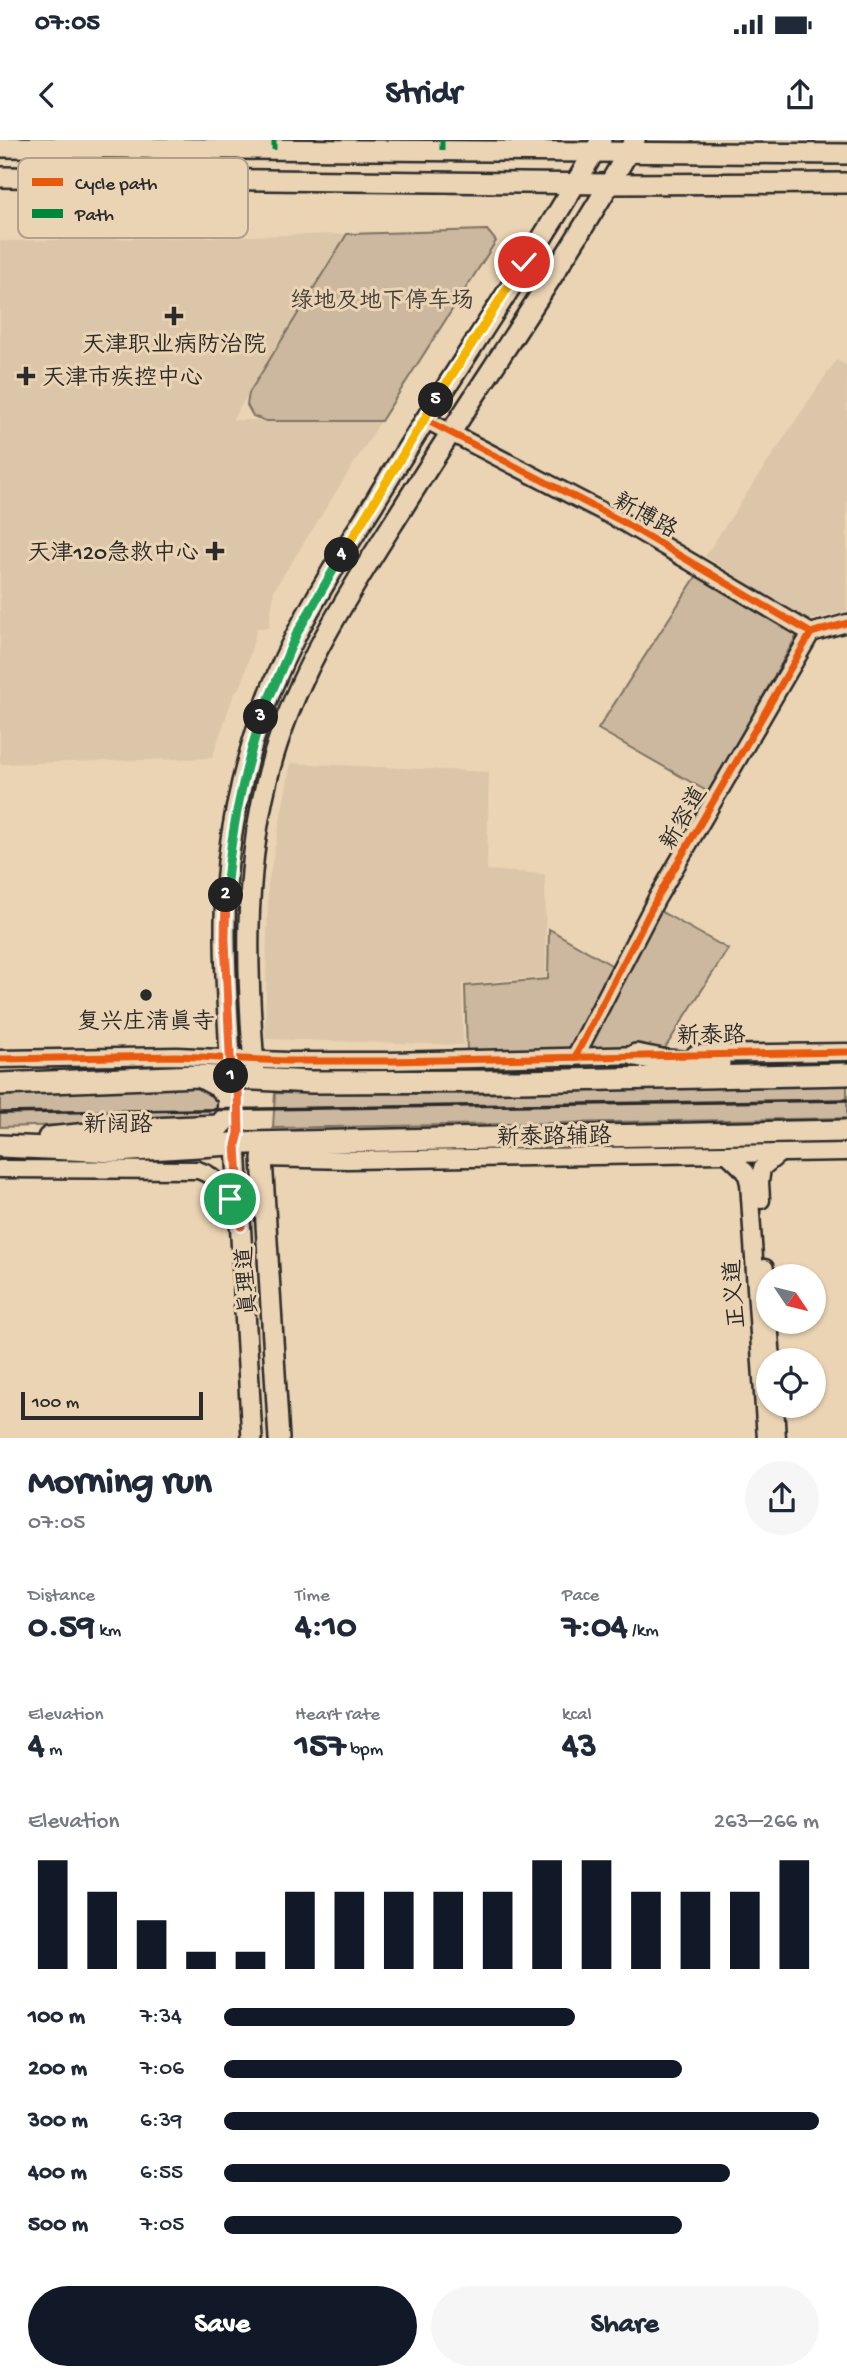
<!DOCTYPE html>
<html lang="en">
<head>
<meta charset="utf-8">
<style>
  body { margin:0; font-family:"Gochi Hand","LXGW WenKai TC",sans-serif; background:#f6f6f7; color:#1f2937; height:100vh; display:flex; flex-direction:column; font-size:26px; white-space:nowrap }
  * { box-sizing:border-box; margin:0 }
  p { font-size:23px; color:#747a83 }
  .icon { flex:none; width:38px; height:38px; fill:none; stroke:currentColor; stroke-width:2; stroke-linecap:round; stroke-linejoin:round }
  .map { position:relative; height:1298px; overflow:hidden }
  .side { display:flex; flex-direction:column; background:#fff; flex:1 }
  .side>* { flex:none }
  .needle { width:46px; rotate:125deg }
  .buttons { position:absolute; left:756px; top:1124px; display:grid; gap:14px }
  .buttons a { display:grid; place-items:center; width:70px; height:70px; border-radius:50%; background:#fff; box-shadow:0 2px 5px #0004; font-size:35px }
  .scale { position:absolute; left:21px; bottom:18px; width:182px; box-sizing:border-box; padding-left:7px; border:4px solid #2b2b2b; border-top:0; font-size:19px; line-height:24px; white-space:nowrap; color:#2b2b2b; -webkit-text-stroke:5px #ebd4b4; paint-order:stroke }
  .pin { position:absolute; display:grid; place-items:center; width:60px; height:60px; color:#fff; margin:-30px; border:4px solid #fff; border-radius:50%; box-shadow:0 2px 7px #0007 }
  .km { position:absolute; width:35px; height:35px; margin:-18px; border-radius:50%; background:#222; color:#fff; font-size:19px; line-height:35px; text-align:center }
  .round { display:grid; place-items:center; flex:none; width:74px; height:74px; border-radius:37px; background:#f6f6f7 }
  .summary { display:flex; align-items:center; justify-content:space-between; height:119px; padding:0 28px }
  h1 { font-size:38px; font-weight:700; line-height:52px }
  .metrics { display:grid; grid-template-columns:repeat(3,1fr); gap:10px; height:119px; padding:7px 28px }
  .metrics div { display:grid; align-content:center }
  .metrics b { font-size:35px; font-weight:700 }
  .metrics small { font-size:19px; font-weight:400 }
  .metrics p { font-size:19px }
  .chart { height:196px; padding:14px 28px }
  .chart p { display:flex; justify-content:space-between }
  .chart svg { width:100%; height:126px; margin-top:7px; stroke:#111827; stroke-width:6 }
  .action { display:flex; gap:14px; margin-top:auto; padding:14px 28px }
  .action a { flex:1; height:80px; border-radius:42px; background:#111827; color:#fff; font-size:28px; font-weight:700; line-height:80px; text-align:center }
  .action a+a { background:#f6f6f7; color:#1f2937 }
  ul { padding:0 28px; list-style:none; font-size:23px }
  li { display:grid; grid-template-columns:112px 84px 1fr; align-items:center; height:52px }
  li i { height:18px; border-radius:9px; background:#111827 }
  .status { display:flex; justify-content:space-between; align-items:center; height:49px; padding:0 35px; background:#fff; direction:ltr }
  .status svg { height:19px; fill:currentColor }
  header { display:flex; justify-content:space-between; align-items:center; height:91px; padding:0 28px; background:#fff; font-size:32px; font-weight:700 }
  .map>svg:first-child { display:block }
  .built { fill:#dbc6a9 }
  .green { fill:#ccb89e; stroke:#7c7264; stroke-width:2 }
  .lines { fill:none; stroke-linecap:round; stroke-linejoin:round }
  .minor-casing { stroke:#2b2b2b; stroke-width:21 }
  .major-casing { stroke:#2b2b2b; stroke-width:24 }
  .highway-casing { stroke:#2b2b2b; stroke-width:26 }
  .minor { stroke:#ebd4b4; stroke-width:16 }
  .major { stroke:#ebd4b4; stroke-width:19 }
  .highway { stroke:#ebd4b4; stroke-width:21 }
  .rail { stroke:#2b2b2b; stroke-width:3.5 }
  .quiet { stroke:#00873e; stroke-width:5; stroke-dasharray:10 5; stroke-linecap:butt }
  .cycleway-casing { stroke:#ebd4b4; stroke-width:11 }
  .cycleway { stroke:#e8590c; stroke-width:7 }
  .split-1-casing { stroke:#fff; stroke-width:14 }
  .split-2-casing { stroke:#fff; stroke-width:14 }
  .split-3-casing { stroke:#fff; stroke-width:14 }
  .split-4-casing { stroke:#fff; stroke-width:14 }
  .split-5-casing { stroke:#fff; stroke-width:14 }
  .split-6-casing { stroke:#fff; stroke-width:14 }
  .split-1 { stroke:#f0652b; stroke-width:9 }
  .split-2 { stroke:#f0652b; stroke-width:9 }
  .split-3 { stroke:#22a559; stroke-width:9 }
  .split-4 { stroke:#22a559; stroke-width:9 }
  .split-5 { stroke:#f5b400; stroke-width:9 }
  .split-6 { stroke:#f5b400; stroke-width:9 }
  .poi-dot { fill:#2b2b2b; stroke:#ebd4b4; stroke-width:2.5 }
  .labels { text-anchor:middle; stroke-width:6; stroke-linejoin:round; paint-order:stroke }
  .park-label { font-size:23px; fill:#43403c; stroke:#ebd4b4 }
  .poi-label { font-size:23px; fill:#2b2b2b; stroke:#ebd4b4 }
  .street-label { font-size:23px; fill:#2b2b2b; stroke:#ebd4b4 }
  .key { fill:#ebd4b4; stroke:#b1a18b; stroke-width:2 }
  .key-label { font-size:19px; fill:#2b2b2b }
</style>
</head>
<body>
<div class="status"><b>07:05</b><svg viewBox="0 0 49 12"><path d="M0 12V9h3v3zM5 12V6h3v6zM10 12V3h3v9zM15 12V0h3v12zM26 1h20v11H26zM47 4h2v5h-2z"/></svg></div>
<header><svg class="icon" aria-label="back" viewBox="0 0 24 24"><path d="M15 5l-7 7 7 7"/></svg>Stridr<svg class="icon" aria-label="share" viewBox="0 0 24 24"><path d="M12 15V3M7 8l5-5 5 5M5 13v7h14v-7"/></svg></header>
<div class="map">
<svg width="847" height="1299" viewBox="0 0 847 1299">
  <rect width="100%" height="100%" fill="#ebd4b4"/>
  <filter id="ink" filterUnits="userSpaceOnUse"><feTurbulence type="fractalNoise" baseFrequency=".0143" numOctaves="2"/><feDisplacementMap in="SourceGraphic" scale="14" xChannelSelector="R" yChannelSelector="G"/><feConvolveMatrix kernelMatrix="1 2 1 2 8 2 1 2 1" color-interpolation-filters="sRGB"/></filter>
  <g filter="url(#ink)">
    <g class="built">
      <path d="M347 94 232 280 381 281 274 450 269 488H257L242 544 234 554 212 618 0 624V101Z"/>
      <path d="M836 220 847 226V471L808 481 705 416Z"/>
      <path d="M291 623 489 632 487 730 545 734 546 837 462 844 463 905 265 899 268 745Z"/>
    </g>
    <g class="green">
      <path d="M487 90 496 101 381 281H266L253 276 247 265 249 253 347 94Z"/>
      <path d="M697 435 797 495 710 653 598 589Z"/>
      <path d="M660 771 728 809 665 908 467 911 465 846 548 839 549 789 625 833Z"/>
      <path d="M847 944V978L273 988 275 953 469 954Z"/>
      <path d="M200 945 220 954 221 973 203 981 0 987V953Z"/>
    </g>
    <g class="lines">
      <g class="minor-casing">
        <g id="minor">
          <path d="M424 279 623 382 811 493 821 490"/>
          <path d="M695 914 847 912"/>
          <path d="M575 917 656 760 811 493 847 483"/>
          <path d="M0 919 177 916 287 921H388L645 915"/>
          <path d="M728 1015 746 1032 749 1043 766 1299"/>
          <path d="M262 1018 348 1020 847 1012"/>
          <path d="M0 1029 198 1030C220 1037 229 1054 236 1075"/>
          <path d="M761 1060 760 1042 762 1028 779 1014"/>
          <path d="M765 1128 768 1171"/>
          <path d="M769 1181 772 1220"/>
          <path d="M775 1265 777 1299"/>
        </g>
      </g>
      <g class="major-casing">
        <g id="major">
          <path d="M0 7 847 14"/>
          <path d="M0 37 608 44 847 43"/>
          <path d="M231 938C228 866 221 794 228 722 237 644 260 564 296 495 319 450 347 406 374 363 447 240 530 124 601 0"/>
          <path d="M255 938C247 840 243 741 266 644 290 541 348 455 404 366 480 244 564 125 635 0"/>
          <path d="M236 1005 252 1299"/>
          <path d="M262 1018 279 1299"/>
        </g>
      </g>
      <g class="highway-casing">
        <g id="highway">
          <path d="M636 915 667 921 719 924"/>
          <path d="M0 944 198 936 311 942 521 941 847 934"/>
          <path d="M49 998 127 990 219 986 228 976 229 957 218 946 203 938"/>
          <path d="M0 1006 116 1011 248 1003 847 991"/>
        </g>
      </g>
      <use href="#minor" class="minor"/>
      <use href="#major" class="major"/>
      <use href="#highway" class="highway"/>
      <path class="rail" d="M0 973 847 960"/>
      <g class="quiet">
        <path d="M274 10V0"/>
        <path d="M442 10V0"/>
      </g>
      <g class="cycleway-casing">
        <g id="cycleway">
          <path d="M424 279 623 382 811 493 820 490"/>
          <path d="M575 917 656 760 811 493 847 483"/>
          <path d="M0 919 177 916 287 921H388L847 912"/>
        </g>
      </g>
      <use href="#cycleway" class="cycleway"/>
    </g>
  </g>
  <g class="lines" filter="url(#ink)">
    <g class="split-1-casing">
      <path id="split-1" d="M230 1059 241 1086 236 1005 239 993 238 949 231 936"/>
    </g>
    <g class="split-2-casing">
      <path id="split-2" d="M226 755 225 799 231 936"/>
    </g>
    <g class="split-3-casing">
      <path id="split-3" d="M226 755C230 694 243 635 261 577"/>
    </g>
    <g class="split-4-casing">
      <path id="split-4" d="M261 577 296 495 342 415"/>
    </g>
    <g class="split-5-casing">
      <path id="split-5" d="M342 415 436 260"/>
    </g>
    <g class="split-6-casing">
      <path id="split-6" d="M436 260 524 122"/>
    </g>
    <use href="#split-1" class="split-1"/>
    <use href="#split-2" class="split-2"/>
    <use href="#split-3" class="split-3"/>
    <use href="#split-4" class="split-4"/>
    <use href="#split-5" class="split-5"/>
    <use href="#split-6" class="split-6"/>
  </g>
  <g class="poi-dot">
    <path d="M170.5 165.5h7v7h7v7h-7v7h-7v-7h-7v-7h7z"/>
    <path d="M22.5 225.5h7v7h7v7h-7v7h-7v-7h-7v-7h7z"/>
    <path d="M211.5 400.5h7v7h7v7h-7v7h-7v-7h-7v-7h7z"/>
    <circle cx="146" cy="855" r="7"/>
  </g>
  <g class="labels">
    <g class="park-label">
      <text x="382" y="167">绿地及地下停车场</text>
    </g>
    <g class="poi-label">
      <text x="174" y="211">天津职业病防治院</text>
      <text x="42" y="244" text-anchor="start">天津市疾控中心</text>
      <text x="199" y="419" text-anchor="end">天津120急救中心</text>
      <text x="146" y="888">复兴庄清真寺</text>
    </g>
    <g class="street-label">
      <text transform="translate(646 374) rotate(29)" y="8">新博路</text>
      <text transform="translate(682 677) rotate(-60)" y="8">新容道</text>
      <text transform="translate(711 894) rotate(-1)" y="8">新泰路</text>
      <text x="118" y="991">新阔路</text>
      <text transform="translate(554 995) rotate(-1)" y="8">新泰路辅路</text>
      <text transform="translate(245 1141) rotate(-94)" y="8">真理道</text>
      <text transform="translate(733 1154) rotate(-94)" y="8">正义道</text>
    </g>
  </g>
  <rect x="18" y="18" width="230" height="80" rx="10" class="key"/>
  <rect x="32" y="38" width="31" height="8" fill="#e8590c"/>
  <rect x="32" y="69" width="31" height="9" fill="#00873e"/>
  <g class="key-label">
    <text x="75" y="49">Cycle path</text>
    <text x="75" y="80">Path</text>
  </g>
</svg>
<div class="buttons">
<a><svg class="needle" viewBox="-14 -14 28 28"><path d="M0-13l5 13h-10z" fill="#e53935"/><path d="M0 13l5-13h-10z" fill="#747a83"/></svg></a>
<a><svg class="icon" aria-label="locate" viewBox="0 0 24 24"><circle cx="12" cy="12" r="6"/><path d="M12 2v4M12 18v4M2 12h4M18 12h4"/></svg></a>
</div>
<div class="scale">100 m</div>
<div class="pin" style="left:230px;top:1059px;background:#1e9e55"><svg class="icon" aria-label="arrive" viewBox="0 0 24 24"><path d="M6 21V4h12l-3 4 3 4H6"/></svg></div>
<div class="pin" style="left:524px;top:122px;background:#d93025"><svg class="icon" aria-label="check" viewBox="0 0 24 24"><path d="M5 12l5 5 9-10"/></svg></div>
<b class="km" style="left:231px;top:936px">1</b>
<b class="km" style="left:226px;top:755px">2</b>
<b class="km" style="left:261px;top:577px">3</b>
<b class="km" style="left:342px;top:415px">4</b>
<b class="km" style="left:436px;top:260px">5</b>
</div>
<section class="side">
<div class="summary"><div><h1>Morning run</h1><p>07:05</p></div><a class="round"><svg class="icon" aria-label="share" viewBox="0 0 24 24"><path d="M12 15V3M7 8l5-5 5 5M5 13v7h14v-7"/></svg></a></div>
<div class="metrics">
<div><p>Distance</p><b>0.59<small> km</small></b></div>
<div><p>Time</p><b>4:10</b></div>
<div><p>Pace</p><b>7:04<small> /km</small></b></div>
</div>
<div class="metrics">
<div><p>Elevation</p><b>4<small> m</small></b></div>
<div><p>Heart rate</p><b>157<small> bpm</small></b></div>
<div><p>kcal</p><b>43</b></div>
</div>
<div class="chart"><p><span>Elevation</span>263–266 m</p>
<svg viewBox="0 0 160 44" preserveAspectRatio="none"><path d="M5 44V6M15 44V17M25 44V27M35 44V38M45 44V38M55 44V17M65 44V17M75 44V17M85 44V17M95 44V17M105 44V6M115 44V6M125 44V17M135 44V17M145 44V17M155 44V6"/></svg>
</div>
<ul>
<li><b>100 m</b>7:34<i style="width:59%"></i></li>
<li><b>200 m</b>7:06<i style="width:77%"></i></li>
<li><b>300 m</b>6:39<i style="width:100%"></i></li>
<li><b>400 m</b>6:55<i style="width:85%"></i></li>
<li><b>500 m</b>7:05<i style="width:77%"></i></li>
</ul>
<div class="action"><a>Save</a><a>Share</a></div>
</section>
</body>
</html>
